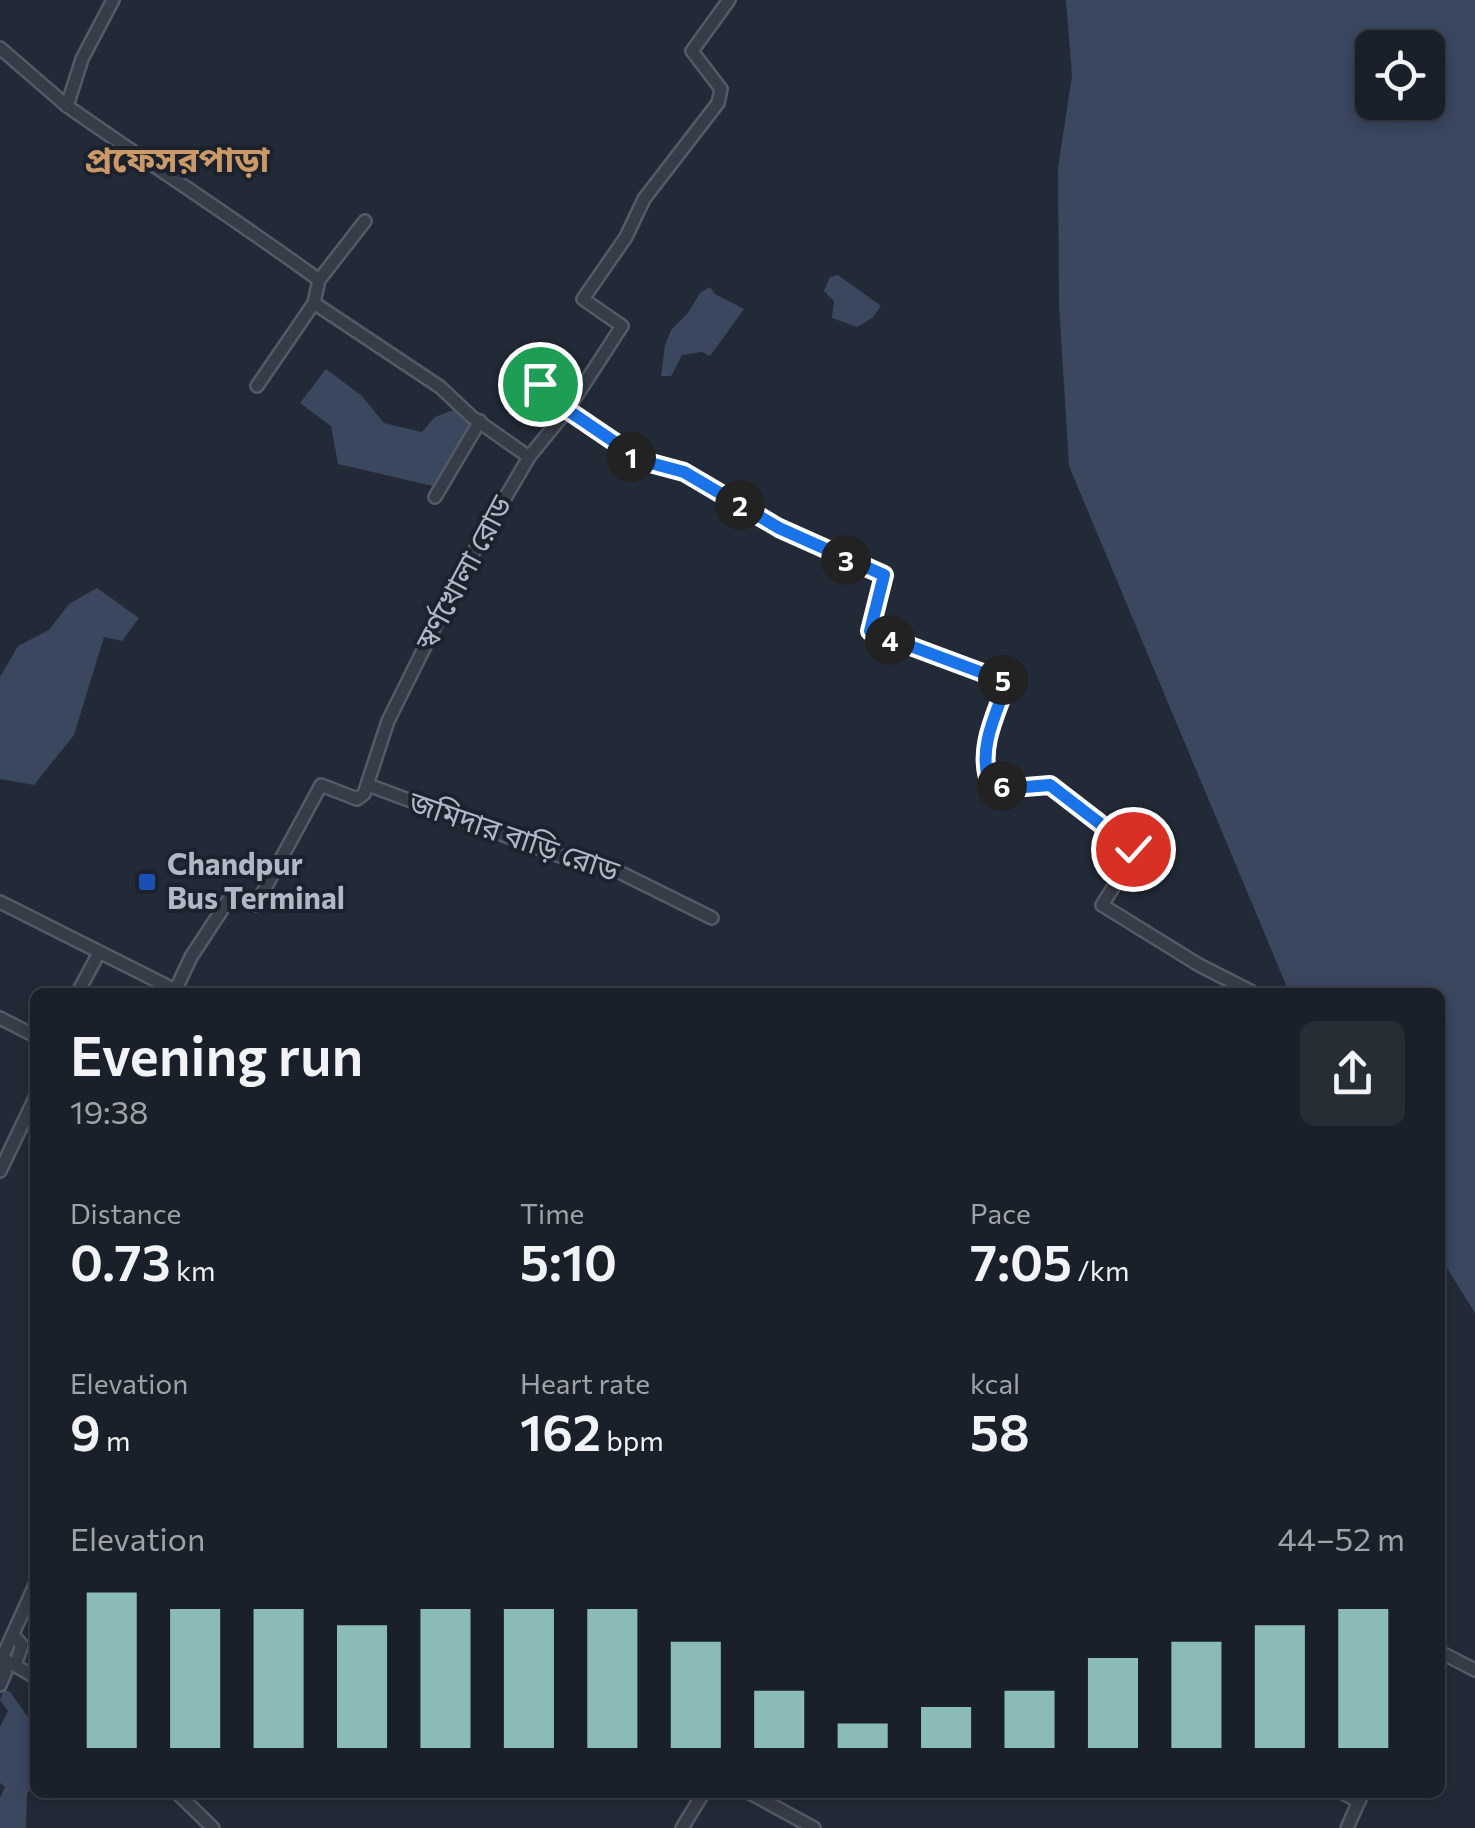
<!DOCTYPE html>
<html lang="en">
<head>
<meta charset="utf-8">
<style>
  body { margin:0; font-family:Commissioner,"Noto Sans Bengali",sans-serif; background:#272d35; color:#f1f3f6; height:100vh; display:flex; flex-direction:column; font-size:38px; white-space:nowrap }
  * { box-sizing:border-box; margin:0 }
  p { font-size:32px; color:#9fa3a8 }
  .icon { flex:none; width:55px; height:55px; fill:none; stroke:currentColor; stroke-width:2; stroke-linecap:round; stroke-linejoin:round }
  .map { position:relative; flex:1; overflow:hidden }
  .side { position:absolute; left:30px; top:988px; width:1415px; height:810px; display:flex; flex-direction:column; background:#1a2029; border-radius:15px; box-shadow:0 5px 15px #0003,0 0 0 2px #383e46 }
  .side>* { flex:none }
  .fabs { position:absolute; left:1355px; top:30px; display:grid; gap:20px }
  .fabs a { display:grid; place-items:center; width:90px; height:90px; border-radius:15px; background:#1a2029; box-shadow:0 5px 15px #0003,0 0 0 2px #383e46; font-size:50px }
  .pin { position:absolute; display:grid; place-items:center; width:85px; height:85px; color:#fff; margin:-42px; border:5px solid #fff; border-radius:50%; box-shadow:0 2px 10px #0007 }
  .km { position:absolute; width:50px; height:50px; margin:-25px; border-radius:50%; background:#222; color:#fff; font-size:28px; line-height:50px; text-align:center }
  .round { display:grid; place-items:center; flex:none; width:105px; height:105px; border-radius:15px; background:#272d35 }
  .summary { display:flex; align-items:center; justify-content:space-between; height:170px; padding:0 40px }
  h1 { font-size:55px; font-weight:600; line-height:75px }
  .figures { display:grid; grid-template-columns:repeat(3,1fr); gap:15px; height:170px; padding:10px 40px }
  .figures div { display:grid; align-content:center }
  .figures b { font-size:50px; font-weight:600 }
  .figures small { font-size:28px; font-weight:400 }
  .figures p { font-size:28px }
  .chart { height:280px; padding:20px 40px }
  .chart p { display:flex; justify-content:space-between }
  .chart svg { width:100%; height:180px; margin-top:10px; stroke:#8bbbb9; stroke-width:6 }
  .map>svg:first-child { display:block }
  .water { fill:#3a475f; fill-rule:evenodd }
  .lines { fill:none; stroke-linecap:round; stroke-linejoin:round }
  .minor-casing { stroke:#545a66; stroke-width:16 }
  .minor { stroke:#363c48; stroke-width:11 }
  .route-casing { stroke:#fff; stroke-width:20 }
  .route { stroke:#1a73e8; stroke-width:12 }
  .transit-dot { fill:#1a4fb4; stroke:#1c222d; stroke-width:4 }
  .labels { text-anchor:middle; stroke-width:8; stroke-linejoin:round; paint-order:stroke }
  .street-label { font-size:30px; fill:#b1b7c4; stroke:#1c222d }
  .poi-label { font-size:30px; font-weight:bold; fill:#b1b7c4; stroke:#1c222d; text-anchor:start }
  .quarter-label { font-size:35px; font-weight:bold; fill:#ca9966; stroke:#1c222d }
</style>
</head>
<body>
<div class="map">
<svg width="1475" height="1828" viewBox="0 0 1475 1828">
  <rect width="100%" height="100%" fill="#232a37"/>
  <g class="water">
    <path d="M1066 0H1475V1313L1440 1257V992H1289L1069 466 1059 305 1058 168 1072 76ZM1372 48H1428V102H1372Z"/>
    <path d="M838 275 881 306 872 318 857 327 832 318 834 301 824 291 830 277Z"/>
    <path d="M710 287 715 294 744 309 710 356 702 352 682 355 671 376H661L665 345 671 330 688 313 700 293Z"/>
    <path d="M326 369 362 396 384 423 422 432 435 417 456 409 470 426 437 487 338 464 331 426 300 403Z"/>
    <path d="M97 588 139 618 122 641 104 637 74 735 34 785 0 779V677L18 646 49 630 69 604Z"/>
    <path d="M4 1689 10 1692 35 1727V1782L27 1794 26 1828H0V1798L5 1787 0 1783V1727L8 1711 0 1700Z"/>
  </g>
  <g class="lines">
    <g class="minor-casing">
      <g id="minor">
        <path d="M113 0 82 59 67 106C151 165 237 220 319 280"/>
        <path d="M729 0 692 51 721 89 718 103 644 199 626 237 583 299 622 326 568 409 617 443 632 457 684 472 779 528 884 575 870 631 1007 682C997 714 980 743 988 778L1012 787 1049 785 1133 849 1132 858 1102 905 1199 965 1252 992"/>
        <path d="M0 48 67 106"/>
        <path d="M314 303 440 387 472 417 529 457"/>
        <path d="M257 386 314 303 319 280 365 221"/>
        <path d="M435 497 480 421"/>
        <path d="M368 785 560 856 595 860 712 918"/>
        <path d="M0 902 179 992"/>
        <path d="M175 991 191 957 233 893 256 905 321 785 357 799 364 794 388 721 462 572 529 457 568 409 560 405 559 398 540 383"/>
        <path d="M78 992 99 953"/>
        <path d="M0 1018 35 1036"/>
        <path d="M0 1171 35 1098"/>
        <path d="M13 1635 22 1645 15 1665"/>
        <path d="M1440 1652 1475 1670"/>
        <path d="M0 1657 35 1677"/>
        <path d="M0 1685 6 1671 2 1658 35 1585"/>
        <path d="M176 1792 213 1828"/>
        <path d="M748 1792 814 1828"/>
        <path d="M1341 1792 1359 1802"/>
        <path d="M682 1828 704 1792"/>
        <path d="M1347 1828 1363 1792"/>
      </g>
    </g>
    <use href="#minor" class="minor"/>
  </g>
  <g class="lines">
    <g class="route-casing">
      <path id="route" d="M540 384 559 398 560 405 616 443 632 458 684 472 779 528 884 575 870 631 1007 682C997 713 979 744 988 778L1012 788 1050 785 1133 849"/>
    </g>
    <use href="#route" class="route"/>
  </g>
  <rect class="transit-dot" x="137" y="872" width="20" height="20" rx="5"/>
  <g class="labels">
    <g class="street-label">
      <text transform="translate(464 573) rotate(-62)" y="10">স্বর্ণখোলা রোড</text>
      <text transform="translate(514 837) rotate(19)" y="10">জমিদার বাড়ি রোড</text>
    </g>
    <g class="poi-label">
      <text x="167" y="875">Chandpur<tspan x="167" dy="34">Bus Terminal</tspan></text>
    </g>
    <g class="quarter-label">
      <text x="177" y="172">প্রফেসরপাড়া</text>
    </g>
  </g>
</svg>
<div class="fabs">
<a><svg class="icon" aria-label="locate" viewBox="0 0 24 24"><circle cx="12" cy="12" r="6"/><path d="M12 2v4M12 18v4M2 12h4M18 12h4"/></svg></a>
</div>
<div class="pin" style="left:540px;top:384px;background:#1e9e55"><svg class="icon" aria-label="arrive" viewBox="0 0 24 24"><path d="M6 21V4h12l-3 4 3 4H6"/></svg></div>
<div class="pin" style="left:1133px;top:849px;background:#d93025"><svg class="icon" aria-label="check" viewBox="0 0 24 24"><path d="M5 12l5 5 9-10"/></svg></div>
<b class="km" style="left:631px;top:457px">1</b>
<b class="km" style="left:740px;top:505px">2</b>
<b class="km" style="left:846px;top:560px">3</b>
<b class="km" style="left:890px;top:640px">4</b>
<b class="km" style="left:1003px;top:680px">5</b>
<b class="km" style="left:1002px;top:786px">6</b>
<section class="side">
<div class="summary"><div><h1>Evening run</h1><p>19:38</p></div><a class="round"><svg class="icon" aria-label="share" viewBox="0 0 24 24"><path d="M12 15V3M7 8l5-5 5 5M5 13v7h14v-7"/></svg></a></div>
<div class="figures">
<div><p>Distance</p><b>0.73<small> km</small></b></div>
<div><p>Time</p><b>5:10</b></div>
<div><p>Pace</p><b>7:05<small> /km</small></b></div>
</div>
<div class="figures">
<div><p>Elevation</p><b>9<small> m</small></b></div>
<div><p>Heart rate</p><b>162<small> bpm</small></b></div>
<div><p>kcal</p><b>58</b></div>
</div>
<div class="chart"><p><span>Elevation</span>44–52 m</p>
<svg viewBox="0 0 160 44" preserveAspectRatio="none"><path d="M5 44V6M15 44V10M25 44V10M35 44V14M45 44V10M55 44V10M65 44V10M75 44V18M85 44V30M95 44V38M105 44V34M115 44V30M125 44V22M135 44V18M145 44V14M155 44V10"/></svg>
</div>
</section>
</div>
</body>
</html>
